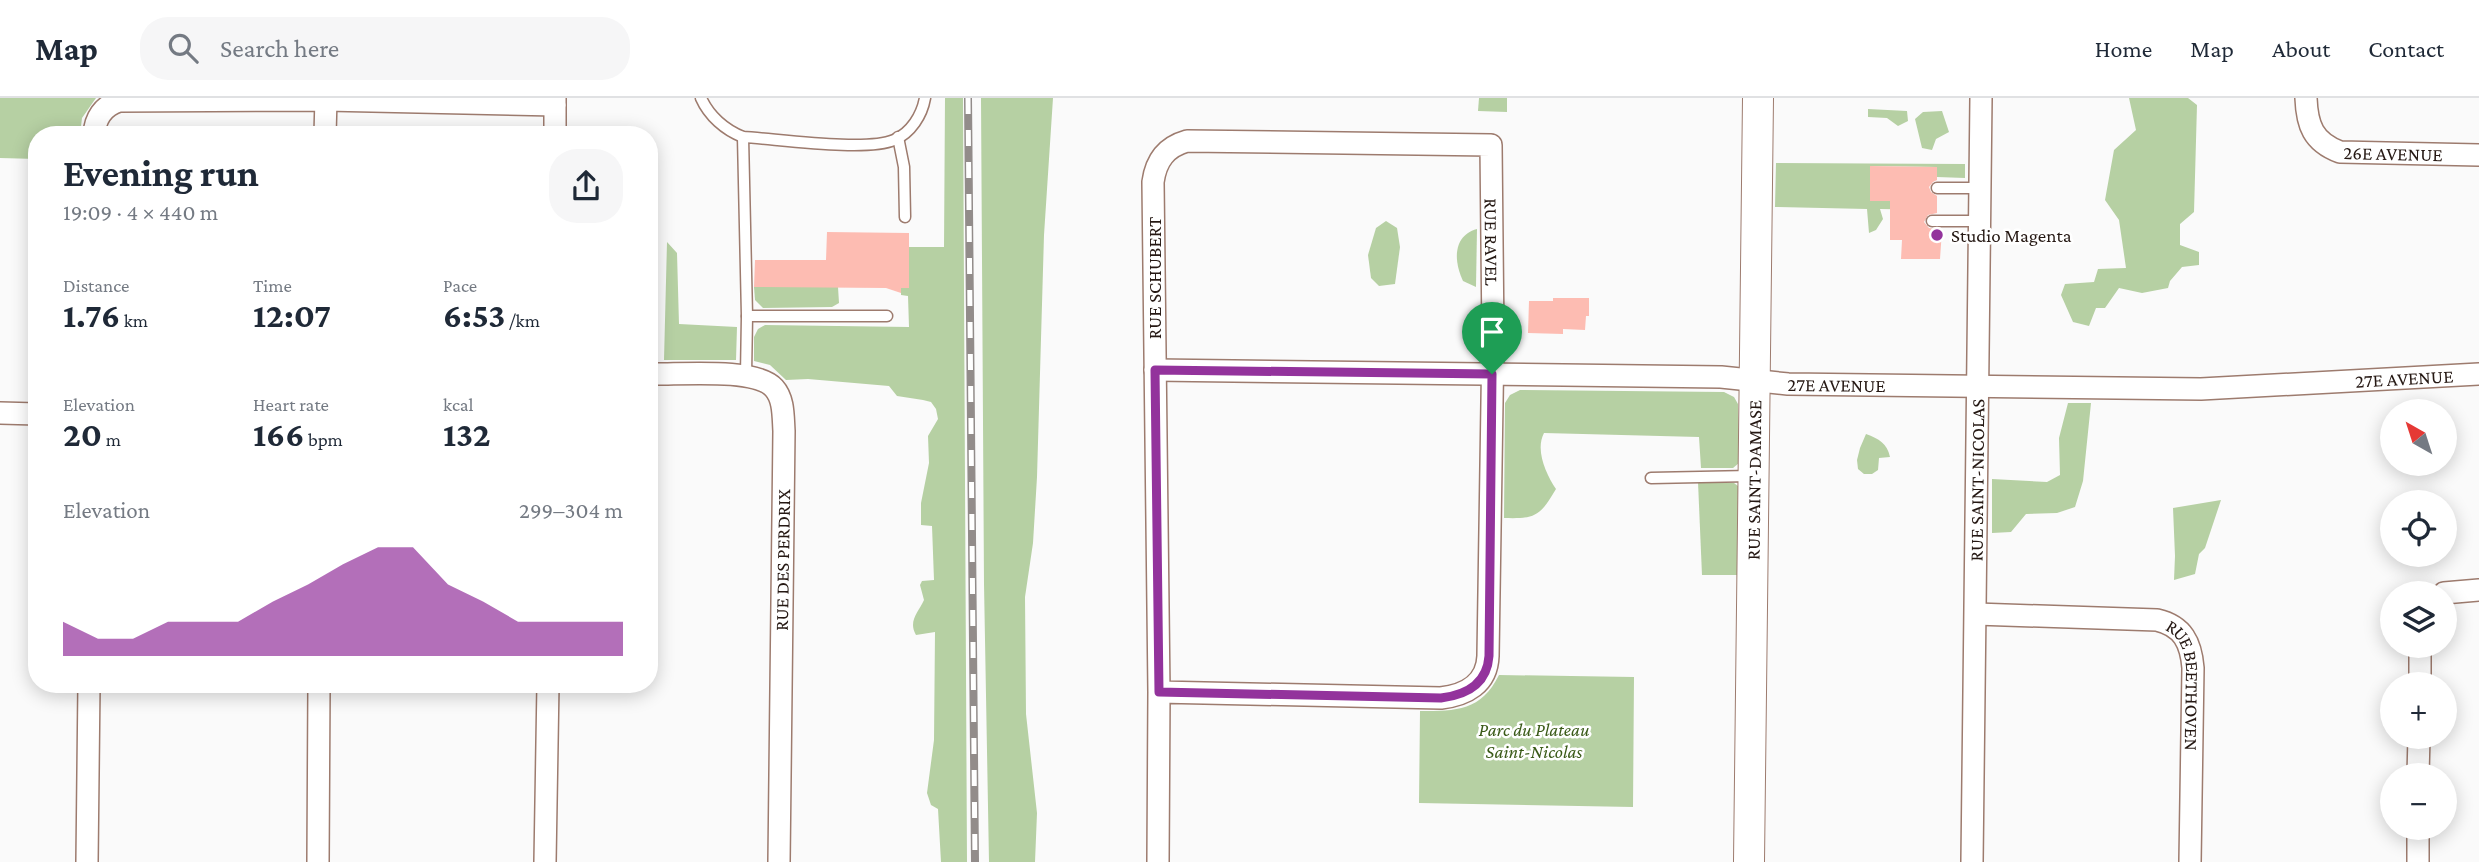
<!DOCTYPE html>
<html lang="en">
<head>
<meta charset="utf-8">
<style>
  body { margin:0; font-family:"Crimson Pro",serif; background:#f6f6f7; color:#1f2937; height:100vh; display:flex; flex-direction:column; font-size:26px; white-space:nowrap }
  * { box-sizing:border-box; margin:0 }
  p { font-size:23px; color:#747a83 }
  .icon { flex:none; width:38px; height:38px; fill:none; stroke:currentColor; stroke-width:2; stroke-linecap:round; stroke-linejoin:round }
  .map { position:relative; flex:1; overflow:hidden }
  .sheet { position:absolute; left:28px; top:28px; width:630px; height:567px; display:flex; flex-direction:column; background:#fff; border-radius:28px; box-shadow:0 4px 18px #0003 }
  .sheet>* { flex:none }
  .needle { width:46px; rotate:321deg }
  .buttons { position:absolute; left:2380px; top:301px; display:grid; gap:14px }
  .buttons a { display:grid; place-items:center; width:77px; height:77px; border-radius:50%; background:#fff; box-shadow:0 4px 18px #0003; font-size:35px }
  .pin { position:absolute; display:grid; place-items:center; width:60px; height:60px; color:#fff; margin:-72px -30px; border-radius:50% 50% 50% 0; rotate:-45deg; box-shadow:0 0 7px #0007 }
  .pin .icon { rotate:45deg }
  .round { display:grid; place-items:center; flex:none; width:74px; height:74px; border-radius:28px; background:#f6f6f7 }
  .overview { display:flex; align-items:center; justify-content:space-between; height:119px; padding:0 35px }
  h1 { font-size:38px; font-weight:700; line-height:52px }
  .stats { display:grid; grid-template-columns:repeat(3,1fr); gap:10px; height:119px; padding:7px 35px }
  .stats div { display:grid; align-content:center }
  .stats b { font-size:35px; font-weight:700 }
  .stats small { font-size:19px; font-weight:400 }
  .stats p { font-size:19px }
  .chart { height:196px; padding:14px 35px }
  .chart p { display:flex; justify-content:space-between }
  .chart svg { width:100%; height:126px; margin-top:7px; fill:#93339c; opacity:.7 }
  header { display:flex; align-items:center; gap:42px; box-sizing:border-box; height:98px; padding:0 35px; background:#fff; border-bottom:2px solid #e0e1e3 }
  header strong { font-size:33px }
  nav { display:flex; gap:38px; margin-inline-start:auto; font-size:24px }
  .search { width:490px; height:63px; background:#f6f6f7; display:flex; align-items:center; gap:18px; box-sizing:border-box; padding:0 24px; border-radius:28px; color:#747a83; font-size:26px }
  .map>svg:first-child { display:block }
  .green { fill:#b6d0a3 }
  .building { fill:#fdbcb2 }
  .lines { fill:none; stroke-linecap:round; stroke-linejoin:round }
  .lane-casing { stroke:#9d7b6e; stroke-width:13 }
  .street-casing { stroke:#9d7b6e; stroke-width:24 }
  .secondary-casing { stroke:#9d7b6e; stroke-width:32 }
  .lane { stroke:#fff; stroke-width:10 }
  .street { stroke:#fff; stroke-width:21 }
  .secondary { stroke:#fff; stroke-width:30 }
  .rail-casing { stroke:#928c8a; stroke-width:8 }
  .rail { stroke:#fff; stroke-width:5; stroke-dasharray:16; stroke-linecap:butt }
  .route-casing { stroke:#fff; stroke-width:14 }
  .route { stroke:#93339c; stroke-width:9 }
  .poi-dot { fill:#93339c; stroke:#fff; stroke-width:2.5 }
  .labels { text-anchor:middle; stroke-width:5; stroke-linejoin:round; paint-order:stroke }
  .street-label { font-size:19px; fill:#251813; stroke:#fff }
  .poi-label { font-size:19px; fill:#251813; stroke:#fff; text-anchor:start }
  .park-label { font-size:19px; font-style:italic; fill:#3a5a18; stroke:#fff }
</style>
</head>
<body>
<header>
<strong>Map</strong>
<div class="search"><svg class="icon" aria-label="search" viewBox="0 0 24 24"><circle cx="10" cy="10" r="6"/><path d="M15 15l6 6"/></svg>Search here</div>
<nav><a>Home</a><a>Map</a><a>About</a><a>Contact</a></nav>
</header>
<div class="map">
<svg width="2479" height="764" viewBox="0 0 2479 764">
  <rect width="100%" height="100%" fill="#fafafa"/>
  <g class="green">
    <path d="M0 0H96L82 20 80 37H37V61L0 60Z"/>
    <path d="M945 0H963L967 764H941L938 711 931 707 927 695 934 642 935 534 916 537C908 523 918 515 924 502L920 487 922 483 934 482 932 428 921 427V405L929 365 928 338 938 321 936 311 931 304 923 302 897 298 889 288 808 281 786 282 770 267 754 263V239L758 231 765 227 909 229 908 198 901 197V190H909V149H944Z"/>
    <path d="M981 0H1053L1044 137 1037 379 1033 445 1025 499 1026 616 1037 715 1035 764H989L984 486Z"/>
    <path d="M1479 0H1507V14L1478 13Z"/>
    <path d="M2129 0H2188L2197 7 2194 114 2180 126V147L2199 154V167L2182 169 2170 183 2168 190 2142 195 2119 190 2105 210H2096L2089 228 2073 224 2061 197 2065 186 2094 184 2098 171 2126 170 2119 122 2105 102 2114 52 2136 32Z"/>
    <path d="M1868 11 1907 13 1908 23 1898 28 1887 20 1868 19Z"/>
    <path d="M1942 13 1949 34 1936 41 1932 52 1922 50 1915 21 1923 14Z"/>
    <path d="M1776 65 1965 66V80L1937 79V69L1871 68 1870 103H1901L1937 112 1880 111 1883 121 1876 132 1869 135 1867 111 1775 109Z"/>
    <path d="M1386 123 1397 130 1400 149 1395 186 1379 188 1371 180 1368 157 1376 130Z"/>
    <path d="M1477 131 1476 189 1463 183C1454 164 1452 138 1477 131Z"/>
    <path d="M667 144 677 155 679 226 737 229 736 262H664Z"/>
    <path d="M754 189H838L839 205 832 209 763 210 755 202Z"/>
    <path d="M1520 292 1724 294 1734 299 1738 306 1739 365 1733 370H1701L1699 339 1544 335C1535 352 1546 376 1556 391 1540 418 1536 421 1504 420L1505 305 1510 297Z"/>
    <path d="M2068 305H2091L2083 383 2075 409 2057 415 2026 416 2011 434 1992 435V381L2047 384 2060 377 2059 340Z"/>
    <path d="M1866 336C1879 341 1887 345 1890 359L1879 360 1878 372 1872 376H1864L1858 371 1857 362 1860 350Z"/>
    <path d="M1698 384 1734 385 1738 388 1737 477H1702Z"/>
    <path d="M2221 402 2205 450 2199 456 2195 476 2174 482 2175 458 2173 410Z"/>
    <path d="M1499 577 1634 579 1633 709 1419 705 1420 613C1457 613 1481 613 1499 577Z"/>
  </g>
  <g class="building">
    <path d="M1870 68 1937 69V82L1933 84 1929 89 1931 94 1937 98V115L1928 117 1924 124 1929 130 1942 132 1940 161H1901L1902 142H1890V103H1870Z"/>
    <path d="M827 134 909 135V190H901V195L886 190 754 189 755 162H826Z"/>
    <path d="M1553 200H1589V218H1586L1585 232 1563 231V236L1528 235 1529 203H1553Z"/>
  </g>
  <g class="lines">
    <g class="lane-casing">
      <g id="lane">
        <path d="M701 0C709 18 725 32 743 39 778 41 866 54 894 42 911 35 922 17 925 0"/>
        <path d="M743 39 747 218"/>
        <path d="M898 39 904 69 905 119"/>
        <path d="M1937 90H1980"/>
        <path d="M1932 123H1980"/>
        <path d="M746 277 747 218H887"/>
        <path d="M1651 380 1750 378"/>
      </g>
    </g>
    <g class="street-casing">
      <g id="street">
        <path id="s1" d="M2306 0C2307 27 2313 44 2340 54L2479 57"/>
        <path d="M94 37C95 20 103 8 119 3L326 2 555 7"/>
        <path d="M325 37 326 0"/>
        <path d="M555 37V0"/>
        <path id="s2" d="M1155 272 1721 279 1788 286 2201 291 2479 276"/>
        <path d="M649 276C677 277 755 269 774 290 784 301 783 318 784 333L779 764"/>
        <path d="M0 315 37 316"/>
        <path d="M2444 495 2479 492"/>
        <path id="s3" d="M1976 516 2157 522C2183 528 2191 545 2193 570L2190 764"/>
        <path d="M2420 586V548"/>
        <path d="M2418 677 2419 639"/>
        <path d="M87 764 89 586"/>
        <path d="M318 764 319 586"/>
        <path d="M545 764 548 586"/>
        <path id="s4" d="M1158 764 1159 594 1153 84C1156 62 1166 49 1187 43L1491 47 1493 241 1488 558C1487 586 1466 597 1441 600L1159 594"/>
        <path id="s5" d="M1972 764 1981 0"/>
        <path d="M2418 764V730"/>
      </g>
    </g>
    <g class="secondary-casing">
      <g id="secondary">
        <path id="s6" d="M1749 764 1758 0"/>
      </g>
    </g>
    <use href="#lane" class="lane"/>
    <use href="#street" class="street"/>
    <use href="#secondary" class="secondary"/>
    <g class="rail-casing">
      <path id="rail" d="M968 0 975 764"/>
    </g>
    <use href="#rail" class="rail"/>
  </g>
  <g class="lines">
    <g class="route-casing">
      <path id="route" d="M1155 272 1492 276 1489 558C1487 586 1466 597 1441 600L1159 594Z"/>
    </g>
    <use href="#route" class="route"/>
  </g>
  <circle class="poi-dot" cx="1937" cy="137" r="7"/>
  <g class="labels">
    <g class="street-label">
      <text dy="7" stroke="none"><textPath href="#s1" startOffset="122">26E AVENUE</textPath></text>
      <text dy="7" stroke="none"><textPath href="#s4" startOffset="1138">RUE RAVEL</textPath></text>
      <text transform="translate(1154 180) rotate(-90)" y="7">RUE SCHUBERT</text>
      <text dy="7" stroke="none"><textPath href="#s2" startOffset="1250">27E AVENUE</textPath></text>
      <text dy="7" stroke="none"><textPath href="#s2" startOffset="682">27E AVENUE</textPath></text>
      <text dy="7" stroke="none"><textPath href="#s6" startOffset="382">RUE SAINT-DAMASE</textPath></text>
      <text dy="7" stroke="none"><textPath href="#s5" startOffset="382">RUE SAINT-NICOLAS</textPath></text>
      <text transform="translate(782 462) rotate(-89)" y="7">RUE DES PERDRIX</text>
      <text dy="7" stroke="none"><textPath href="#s3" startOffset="261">RUE BEETHOVEN</textPath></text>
    </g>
    <g class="poi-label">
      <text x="1951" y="144">Studio Magenta</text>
    </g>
    <g class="park-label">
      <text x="1534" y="638">Parc du Plateau<tspan x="1534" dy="22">Saint-Nicolas</tspan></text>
    </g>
  </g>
</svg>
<div class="buttons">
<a><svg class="needle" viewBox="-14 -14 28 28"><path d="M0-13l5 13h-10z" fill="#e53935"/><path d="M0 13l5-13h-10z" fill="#747a83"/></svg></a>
<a><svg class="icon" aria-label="locate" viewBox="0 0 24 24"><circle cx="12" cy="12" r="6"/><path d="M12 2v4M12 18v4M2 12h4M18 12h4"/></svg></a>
<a><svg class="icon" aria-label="layers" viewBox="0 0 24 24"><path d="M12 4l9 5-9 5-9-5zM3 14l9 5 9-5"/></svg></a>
<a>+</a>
<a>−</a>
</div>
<div class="pin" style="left:1492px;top:276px;background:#1e9e55"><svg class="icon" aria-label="arrive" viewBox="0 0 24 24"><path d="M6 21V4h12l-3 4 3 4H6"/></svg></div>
<section class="sheet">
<div class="overview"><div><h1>Evening run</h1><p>19:09 · 4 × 440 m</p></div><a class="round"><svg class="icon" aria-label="share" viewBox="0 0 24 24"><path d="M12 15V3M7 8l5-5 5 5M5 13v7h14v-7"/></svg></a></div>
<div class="stats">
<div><p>Distance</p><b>1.76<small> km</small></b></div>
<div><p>Time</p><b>12:07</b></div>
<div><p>Pace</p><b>6:53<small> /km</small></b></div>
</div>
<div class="stats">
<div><p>Elevation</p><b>20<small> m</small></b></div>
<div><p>Heart rate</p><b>166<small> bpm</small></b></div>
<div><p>kcal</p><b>132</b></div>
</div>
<div class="chart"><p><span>Elevation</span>299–304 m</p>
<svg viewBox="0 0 160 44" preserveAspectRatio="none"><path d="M0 44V32L10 38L20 38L30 32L40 32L50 32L60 25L70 19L80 12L90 6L100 6L110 19L120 25L130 32L140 32L150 32L160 32V44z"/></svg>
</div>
</section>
</div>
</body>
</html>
